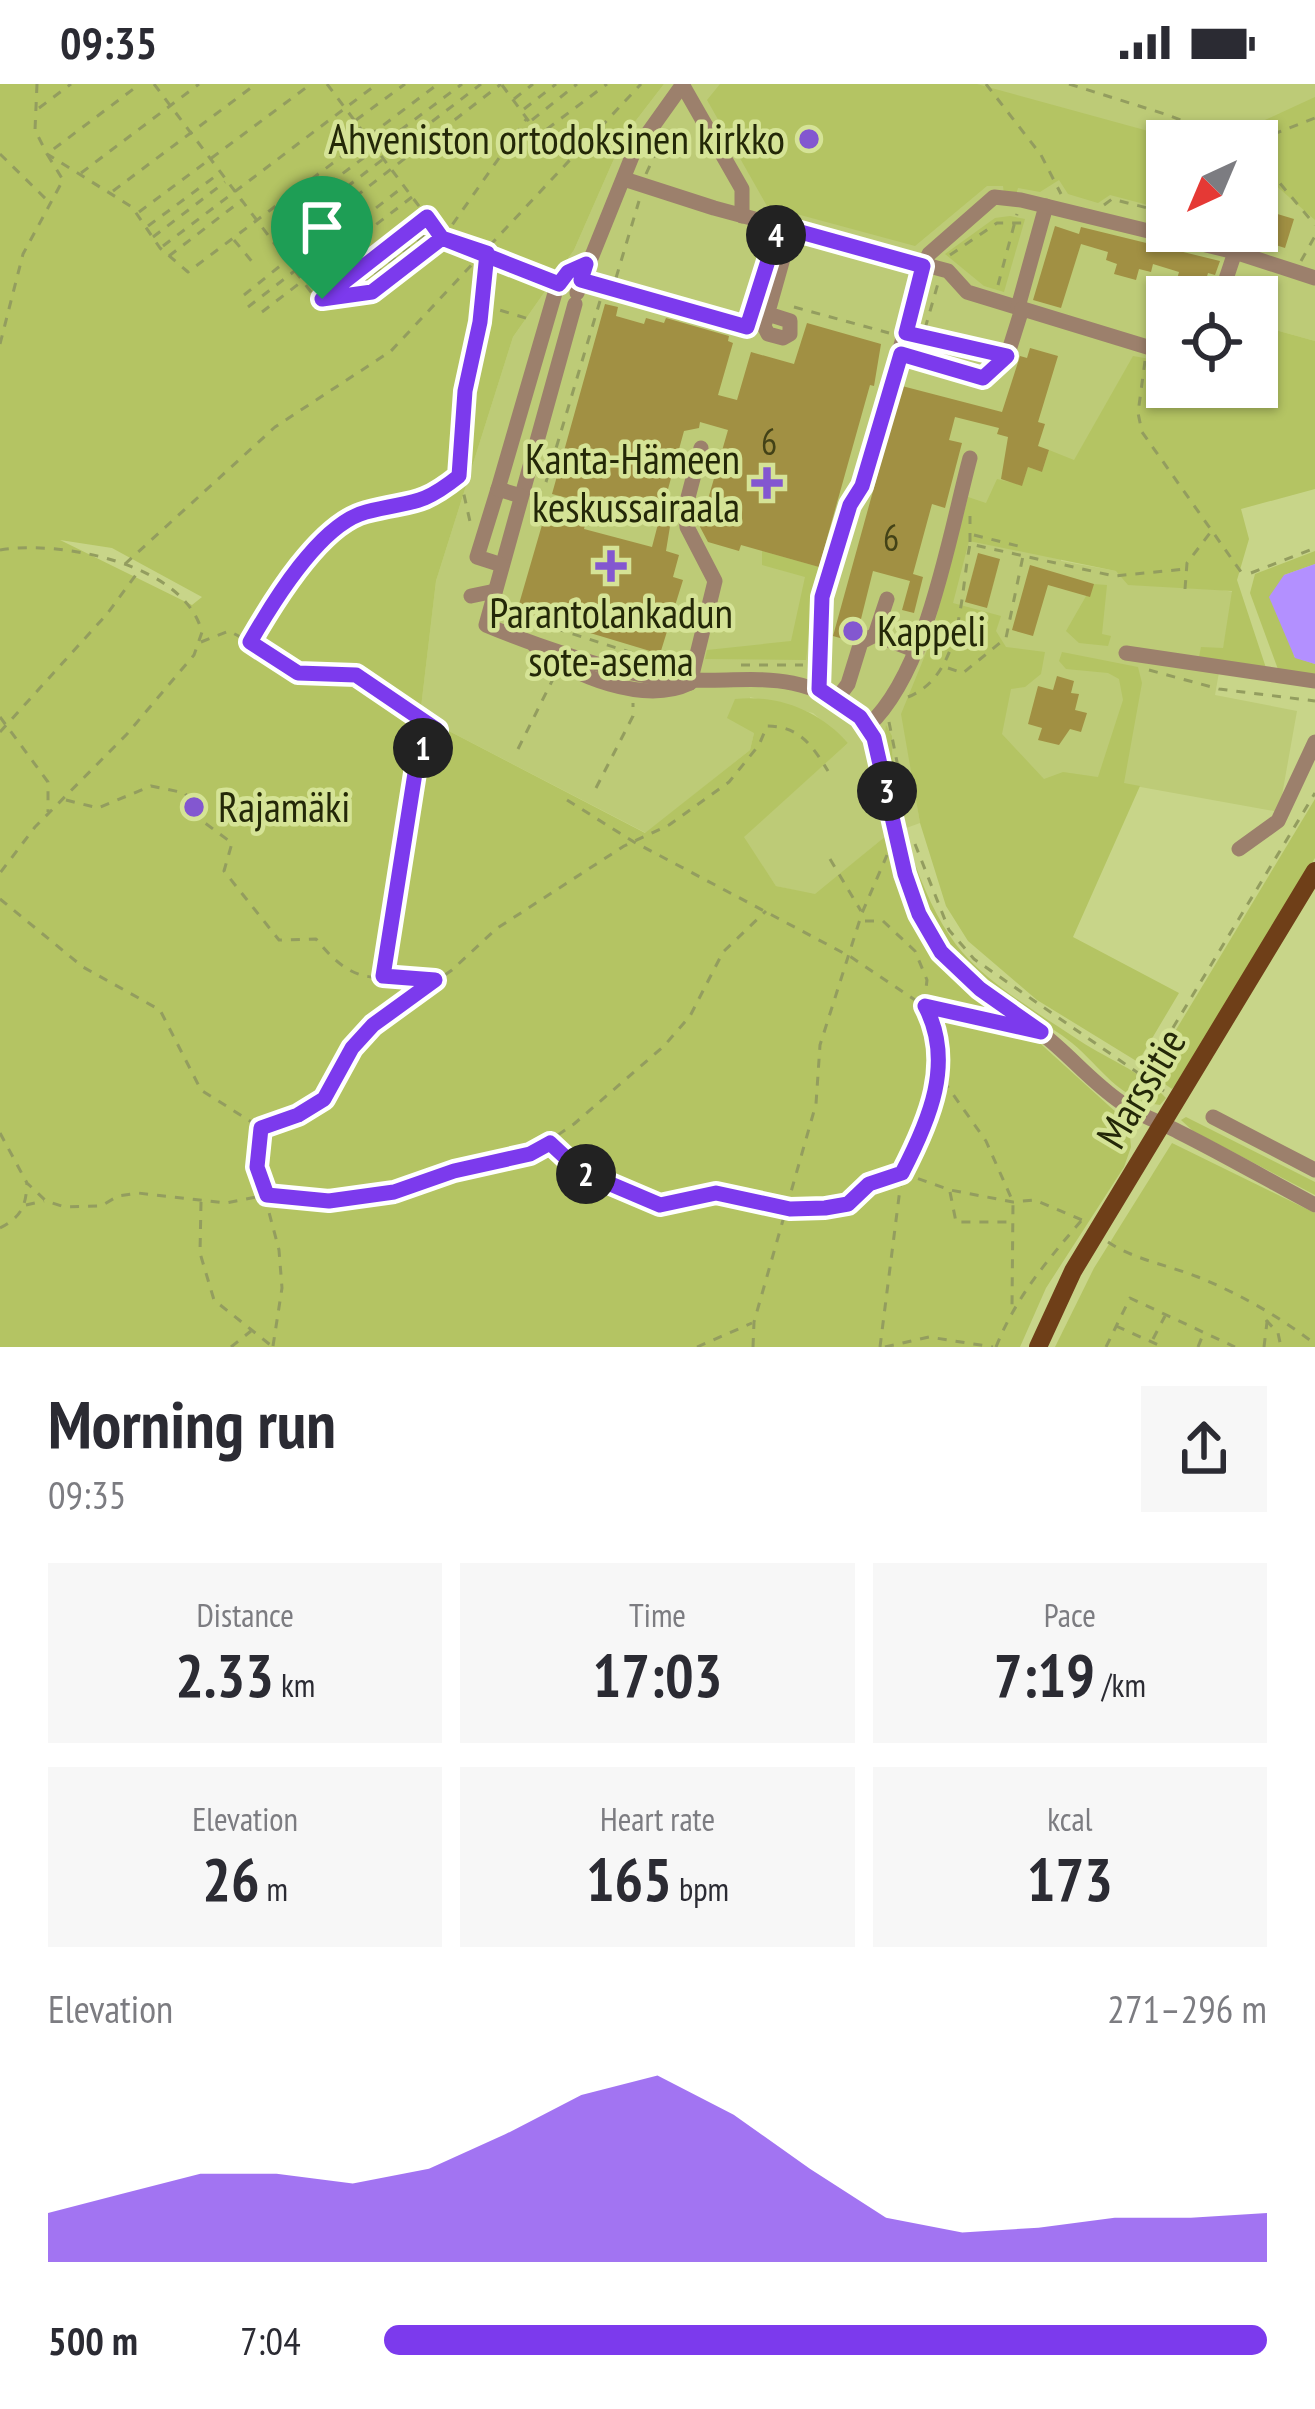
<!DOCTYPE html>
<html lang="en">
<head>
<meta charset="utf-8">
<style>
  body { margin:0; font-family:"PT Sans Narrow",sans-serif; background:#f7f7f7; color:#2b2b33; height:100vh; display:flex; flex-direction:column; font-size:45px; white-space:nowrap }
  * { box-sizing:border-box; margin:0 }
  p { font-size:39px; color:#7c7c81 }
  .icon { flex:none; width:66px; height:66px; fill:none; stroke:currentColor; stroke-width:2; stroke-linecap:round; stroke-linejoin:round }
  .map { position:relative; height:1263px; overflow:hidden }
  .details { display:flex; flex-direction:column; background:#fff; flex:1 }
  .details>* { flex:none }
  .needle { width:78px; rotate:224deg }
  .fabs { position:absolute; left:1146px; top:36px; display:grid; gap:24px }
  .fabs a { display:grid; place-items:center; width:132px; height:132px; border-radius:0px; background:#fff; box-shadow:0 3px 9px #0004; font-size:60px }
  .pin { position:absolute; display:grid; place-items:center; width:102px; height:102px; color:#fff; margin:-123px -51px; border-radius:50% 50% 50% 0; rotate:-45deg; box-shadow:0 0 12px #0007 }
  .pin .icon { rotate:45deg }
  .km { position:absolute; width:60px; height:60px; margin:-30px; border-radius:50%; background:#222; color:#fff; font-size:33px; line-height:60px; text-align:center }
  .round { display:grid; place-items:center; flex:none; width:126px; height:126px; border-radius:0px; background:#f7f7f7 }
  .head { display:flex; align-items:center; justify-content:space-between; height:204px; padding:0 48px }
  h1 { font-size:66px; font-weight:800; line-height:90px }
  .metrics { display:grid; grid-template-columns:repeat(3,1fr); gap:18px; height:204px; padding:12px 48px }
  .metrics div { display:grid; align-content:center; border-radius:0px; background:#f7f7f7; text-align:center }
  .metrics b { font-size:60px; font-weight:800 }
  .metrics small { font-size:33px; font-weight:400 }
  .metrics p { font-size:33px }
  .chart { height:336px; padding:24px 48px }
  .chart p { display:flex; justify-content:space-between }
  .chart svg { width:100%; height:216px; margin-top:12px; fill:#7c3aed; opacity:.7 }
  ul { padding:0 48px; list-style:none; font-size:39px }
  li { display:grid; grid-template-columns:192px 144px 1fr; align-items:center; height:90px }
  li i { height:30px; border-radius:15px; background:#7c3aed }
  .status { display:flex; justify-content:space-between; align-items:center; height:84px; padding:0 60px; background:#fff; direction:ltr }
  .status svg { height:33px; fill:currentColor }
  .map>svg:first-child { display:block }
  .built { fill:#bdcb77; fill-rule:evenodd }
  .green { fill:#b4c463; fill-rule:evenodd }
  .water { fill:#b390ff }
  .building { fill:#a19043; fill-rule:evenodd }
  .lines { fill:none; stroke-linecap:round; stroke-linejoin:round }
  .path { stroke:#939d5f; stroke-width:3; stroke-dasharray:9 9; stroke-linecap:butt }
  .minor { stroke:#9c806c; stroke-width:15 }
  .major { stroke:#6f3f18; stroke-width:18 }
  .minor-bridge { stroke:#9c806c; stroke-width:15 }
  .route-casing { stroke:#fff; stroke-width:24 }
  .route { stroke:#7c3aed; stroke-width:15 }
  .poi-dot { fill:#8357d0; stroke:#d5e396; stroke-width:4.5 }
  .labels { text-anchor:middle; stroke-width:9; stroke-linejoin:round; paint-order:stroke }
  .number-label { font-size:36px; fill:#434217 }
  .poi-label { font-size:42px; fill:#242808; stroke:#d5e396; text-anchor:end }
  .street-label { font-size:42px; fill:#242808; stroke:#d5e396 }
</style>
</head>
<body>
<div class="status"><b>09:35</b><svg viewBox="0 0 49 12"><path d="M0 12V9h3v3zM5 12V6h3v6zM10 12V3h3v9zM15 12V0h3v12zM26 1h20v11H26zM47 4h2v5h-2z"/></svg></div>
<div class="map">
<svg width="1315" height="1263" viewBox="0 0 1315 1263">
  <rect width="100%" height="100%" fill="#c8d589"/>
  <path class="built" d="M664 0H1315V257L1257 241V213H1167V278L1133 273 1074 377 1061 477 1233 508 1215 611 1297 627 1279 728 1124 700 1052 705 902 631 920 739 887 751 815 811 776 802 743 753 848 659 813 629 750 613 754 649 750 666 646 749 420 632 436 497 513 253 574 166 624 52ZM1167 57H1257V147H1167Z"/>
  <g class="green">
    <path d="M0 0H664L624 52 574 166 513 253 436 497 420 632 645 749 750 666 754 649 727 634 735 615C778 610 820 627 848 659L744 753 776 802 815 810 887 751 921 854 956 898 1032 952 1129 1040 1131 1063 1124 1083 1046 1204 1020 1263H0ZM60 456 112 464 202 513 192 521Z"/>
    <path d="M720 0H977L1181 56 1243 46 1315 13V136L1272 98 1257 108V57H1167V126L1110 111 1098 119 1068 110 1059 96 1040 108 1018 104 1016 111 1004 110 1003 102H987L915 162 767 122 707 16Z"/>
    <path d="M1010 132 1025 135 1004 208 984 202 945 170 995 134Z"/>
    <path d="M1257 241 1315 257V405L1241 425 1249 455 1237 496 1266 584 1199 573 1201 563 1223 564 1232 507 1128 501 1116 487 969 457 953 519 1001 532 996 547 1006 563 1045 568 1041 590 1025 603 1011 605 1002 650 1044 695 1063 688 1098 693 1123 616 1119 595 1108 589 1066 585 1059 577 1062 568 1138 583 1142 599 1124 699 1140 702 1073 853 1179 909 1138 978 1037 916 968 857 946 822 920 739 901 630 928 564 968 413 986 419 997 395 1022 401 1028 383 1042 388 1049 366 1074 376 1133 272 1167 278V303H1257Z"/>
    <path d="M762 467 823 484 813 514 806 576 705 575 707 566 791 557 805 493 762 481Z"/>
    <path d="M1315 467V480L1284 491 1294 573 1315 580V594L1279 588 1250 509 1255 490Z"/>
    <path d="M1093 500 1107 501 1102 550 1111 552 1108 562 1079 559 1066 547Z"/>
    <path d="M886 641 892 652C890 717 920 820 963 869 990 900 1039 930 1074 953 1104 974 1141 986 1166 1014L1160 1021C1119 1016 1101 983 1072 959 1044 936 1008 923 981 898 906 830 906 750 884 657Z"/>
    <path d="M1315 715V774L1178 998 1172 1005 1150 990 1153 984Z"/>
    <path d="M1186 1033 1315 1098V1111L1193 1047 1181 1036Z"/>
    <path d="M1172 1059 1315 1129V1263H1055L1094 1184Z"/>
  </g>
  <path class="water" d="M1315 480V580L1295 574 1269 513 1284 491Z"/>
  <g class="building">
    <path d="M1261 125 1294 135 1285 164 1237 149 1257 147Z"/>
    <path d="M1055 142 1079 150 1081 143 1220 177 1215 191 1208 189 1201 213H1172L1179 188 1153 180 1151 188 1139 185 1136 196 1114 190 1117 180 1106 176 1108 168 1081 160 1061 224 1033 216Z"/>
    <path d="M605 220 618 223 616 232 644 240 646 234 664 239 666 234 729 252 728 257 733 259 718 311 737 316 751 268 794 280 807 239 881 260 874 302 870 301 819 483 741 461 739 467 708 458 700 443 728 346 700 338 699 344 684 347 665 416 674 418 666 467 679 471 673 493 683 496 660 570 517 527 544 434 563 438 572 429 575 416 552 410ZM590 421 658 440 652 463 584 445Z"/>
    <path d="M1030 264 1058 272 1038 338 1045 340 1038 362 1049 366 1042 388 1028 383 1022 402 1001 395 1008 353 997 350 999 344 955 333 949 356 962 359 945 424 932 420 913 490 923 493 914 529 902 526 910 497 873 487 860 539 852 537 847 556 833 552 902 302 1002 328 1020 272 1027 274Z"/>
    <path d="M978 469 1000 475 987 524 965 518Z"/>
    <path d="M1030 481 1094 500 1090 513 1048 501 1033 552 1012 546Z"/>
    <path d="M1057 592 1074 597 1071 609 1079 610 1075 626 1087 629 1081 648 1070 645 1059 661 1038 656 1042 644 1028 640 1038 602 1053 606Z"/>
  </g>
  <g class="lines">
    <g class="path">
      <path d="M37 0 35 46 47 70 132 123 160 164 188 188 438 0"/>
      <path d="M154 0 317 216 372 208 443 154 527 34"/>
      <path d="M327 0 443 154 545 197"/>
      <path d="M986 0 1041 71 1061 110"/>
      <path d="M1069 0 1168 31 1233 57"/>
      <path d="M502 1 539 51 607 0"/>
      <path d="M514 15 533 0"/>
      <path d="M39 24 71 0"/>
      <path d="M524 25 556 0"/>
      <path d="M356 36 405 0"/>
      <path d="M532 36 577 0"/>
      <path d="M1256 57 1315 34"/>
      <path d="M0 70 49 118"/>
      <path d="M1257 72 1315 141"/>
      <path d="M81 89 199 0"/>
      <path d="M646 90 662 55"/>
      <path d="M113 107 256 0"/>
      <path d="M314 111 462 0"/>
      <path d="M1104 121 1112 115 1167 129"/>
      <path d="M139 128 311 0"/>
      <path d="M148 142 217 91"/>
      <path d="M153 153 225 98"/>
      <path d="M234 156 254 180"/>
      <path d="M275 158 481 0"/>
      <path d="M163 162 377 0"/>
      <path d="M284 168 501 0"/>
      <path d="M950 171 997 139H1026"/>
      <path d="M169 172 242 116"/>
      <path d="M1301 177 1315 152"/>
      <path d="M616 194 639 117"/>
      <path d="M998 201 1017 130"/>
      <path d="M244 211 285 178"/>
      <path d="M345 211 433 144"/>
      <path d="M324 214 425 134"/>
      <path d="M483 221 532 236"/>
      <path d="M248 223 403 103"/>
      <path d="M794 223 889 249"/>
      <path d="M262 228 412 113"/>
      <path d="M917 250 995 269"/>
      <path d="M0 260 23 170 63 96 47 70 140 0"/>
      <path d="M920 262 939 196"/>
      <path d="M1145 277 1138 329 1142 348 1246 495"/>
      <path d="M460 393 471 442"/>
      <path d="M536 413 546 398 600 217"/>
      <path d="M974 451 1018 462 1017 468"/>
      <path d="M970 458V432"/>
      <path d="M0 466C60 456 184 479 202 548L194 571 127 650 35 743 0 789"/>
      <path d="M125 480 275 343 391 267 641 0"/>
      <path d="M1251 489 1315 464"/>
      <path d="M1185 505 1187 479 1210 449"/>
      <path d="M504 528 667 580"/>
      <path d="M201 558 229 547 250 558C273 518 320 440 366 428 411 416 420 424 459 392L465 307 480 237 487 171"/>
      <path d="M252 559 298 589 356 591 438 646 418 669 384 893"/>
      <path d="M741 581H803"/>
      <path d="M948 584 963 589 1006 554 1023 472"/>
      <path d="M1149 586 1219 605 1315 617"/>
      <path d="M908 613C963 591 960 511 970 460L1114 492 1186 485"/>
      <path d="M0 633 48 698V728"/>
      <path d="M889 638 900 693"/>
      <path d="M0 648 107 530 138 488"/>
      <path d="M518 665 555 591"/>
      <path d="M596 704 633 632V619"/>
      <path d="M66 716 98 724 151 702 185 709 205 739 232 759 224 787 279 856 316 855C357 906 373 890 433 896"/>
      <path d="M567 716 634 758 851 873 924 922 1006 940"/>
      <path d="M915 760 949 846 974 875 1164 1007"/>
      <path d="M830 775 861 827"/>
      <path d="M0 815 83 883 160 926 201 1006 261 1044"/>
      <path d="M865 837H883L915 867 927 896 924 922 934 939 940 992 986 1057 1013 1118 1012 1223"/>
      <path d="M1145 990 1315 709"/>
      <path d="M0 1049 27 1099 46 1117 65 1123 101 1122 118 1112 138 1109 226 1119 267 1111 329 1117 393 1108 455 1087 530 1070 574 1040 664 962 690 932 723 868 766 827"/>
      <path d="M553 1062 579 1087 660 1121 716 1109 789 1125H825L847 1120 869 1100 902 1089 950 1106 1013 1118 1035 1116 1087 1138"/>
      <path d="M950 1108 956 1138H1011"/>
      <path d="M201 1118 200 1169 214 1216 273 1263"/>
      <path d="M26 1121 44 1117"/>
      <path d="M0 1144C21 1133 26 1123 27 1099"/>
      <path d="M1108 1158C1135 1176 1168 1181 1198 1193 1240 1210 1280 1233 1315 1260"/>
      <path d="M1266 1236 1278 1249 1281 1263"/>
      <path d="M1116 1242 1163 1263"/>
      <path d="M1153 1255 1165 1232"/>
      <path d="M273 1262 282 1204 279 1166 257 1083 261 1044 324 1015 352 964 373 941 452 886 496 845 624 762 669 741 729 698 759 661 767 642C799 642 812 661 828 687"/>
      <path d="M231 1263 251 1247"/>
      <path d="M697 1263 752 1239"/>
      <path d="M753 1263 754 1238 816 1020 820 961 862 829 887 771"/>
      <path d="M880 1263 902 1089 940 992"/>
      <path d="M885 1263 929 1253 993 1263"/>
      <path d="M996 1263C1016 1213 1046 1178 1081 1137"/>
      <path d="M1106 1263 1130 1214 1235 1263"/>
      <path d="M1198 1263 1204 1248"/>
      <path d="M1264 1263 1268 1230"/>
    </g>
    <g class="minor">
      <path d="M682 0 742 105V132"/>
      <path d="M624 95 714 124 948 187 967 208 1167 269"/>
      <path d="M559 200 569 188 586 180"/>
      <path d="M577 209 633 70 683 0"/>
      <path d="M1220 213 1235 168"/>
      <path d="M575 220 486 541C531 560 612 588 660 594 735 604 793 576 858 632 889 658 897 781 919 829 945 886 993 910 1040 948 1069 970 1092 999 1122 1019 1140 1032 1160 1038 1179 1048 1225 1071 1270 1097 1315 1121"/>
      <path d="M1018 223 1046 122"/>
      <path d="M768 230 790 237V250L783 254 768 250 764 242 791 146"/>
      <path d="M900 270 983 294 1005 279 1022 225"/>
      <path d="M498 405 477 473 502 481"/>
      <path d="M521 412 498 405 555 209"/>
      <path d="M471 512 495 507"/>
      <path d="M875 551 887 515"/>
      <path d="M535 562C572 592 645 621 690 599"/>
      <path d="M1126 569 1315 597"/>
      <path d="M690 599 715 497 687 443 685 425 701 364"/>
      <path d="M819 605 822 513 850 421 862 402 923 182 929 170 994 113 1021 116 1235 168 1315 194"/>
      <path d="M836 616 848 600 861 558 875 551 917 567"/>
      <path d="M868 642C927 588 949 452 970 374"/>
      <path d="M1239 765 1278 737 1315 658"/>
      <path d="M1213 1033 1315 1086"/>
    </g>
    <path class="major" d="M1038 1263 1073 1187 1315 787"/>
    <path class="minor-bridge" d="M609 205 747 243 770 170"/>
  </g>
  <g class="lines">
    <g class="route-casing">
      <path id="route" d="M322 215 372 208 442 154 487 169 480 238 465 307 459 392C419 424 411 416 366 428 320 440 273 518 250 558L298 589 356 591 437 646 418 670 383 892 435 896 373 941 352 964 324 1015 298 1031 261 1044 257 1083 267 1111 329 1117 394 1108 454 1087 530 1070 550 1059 580 1087 660 1121 716 1109 790 1125 825 1124 848 1120 869 1100 902 1089C929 1037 955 978 925 922L1041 948 980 905 941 868 919 830 905 790 874 654 860 633 819 605 822 513 850 421 862 402 901 270 983 294 1007 272 906 249 923 182 779 142 747 243 581 196 586 180 568 188 559 200 442 154 427 133 322 215"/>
    </g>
    <use href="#route" class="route"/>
  </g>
  <g class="poi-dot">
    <circle cx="809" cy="55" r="12"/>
    <path d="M761 381h12v12h12v12h-12v12h-12v-12h-12v-12h12z"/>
    <path d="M605 464h12v12h12v12h-12v12h-12v-12h-12v-12h12z"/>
    <circle cx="853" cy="547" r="12"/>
    <circle cx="194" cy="723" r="12"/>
  </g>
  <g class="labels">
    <g class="number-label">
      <text x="769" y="371">6</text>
      <text x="891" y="467">6</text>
    </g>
    <g class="poi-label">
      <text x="785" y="70">Ahveniston ortodoksinen kirkko</text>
      <text x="740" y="390">Kanta-Hämeen<tspan x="740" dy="48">keskussairaala</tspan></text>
      <text x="611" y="544" text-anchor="middle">Parantolankadun<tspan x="611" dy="48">sote-asema</tspan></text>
      <text x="877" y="562" text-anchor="start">Kappeli</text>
      <text x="218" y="738" text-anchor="start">Rajamäki</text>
    </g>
    <g class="street-label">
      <text transform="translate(1141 1004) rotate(-59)" y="15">Marssitie</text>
    </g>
  </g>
</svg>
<div class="fabs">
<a><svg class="needle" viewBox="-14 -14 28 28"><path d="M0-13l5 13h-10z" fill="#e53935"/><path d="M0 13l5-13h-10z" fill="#7c7c81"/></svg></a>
<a><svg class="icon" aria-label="locate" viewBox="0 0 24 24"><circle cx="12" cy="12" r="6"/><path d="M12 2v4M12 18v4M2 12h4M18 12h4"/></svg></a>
</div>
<div class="pin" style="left:322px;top:215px;background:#1e9e55"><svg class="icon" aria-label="arrive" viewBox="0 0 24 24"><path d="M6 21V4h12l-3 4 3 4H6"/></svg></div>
<b class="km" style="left:423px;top:664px">1</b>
<b class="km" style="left:586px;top:1090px">2</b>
<b class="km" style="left:887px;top:707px">3</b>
<b class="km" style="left:776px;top:151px">4</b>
</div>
<section class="details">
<div class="head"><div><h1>Morning run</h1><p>09:35</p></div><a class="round"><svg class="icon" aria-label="share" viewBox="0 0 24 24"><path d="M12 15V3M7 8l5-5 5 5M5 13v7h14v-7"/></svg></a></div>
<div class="metrics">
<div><p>Distance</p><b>2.33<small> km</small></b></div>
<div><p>Time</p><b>17:03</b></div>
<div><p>Pace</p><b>7:19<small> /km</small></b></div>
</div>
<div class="metrics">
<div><p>Elevation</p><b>26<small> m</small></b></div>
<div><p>Heart rate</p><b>165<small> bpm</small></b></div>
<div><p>kcal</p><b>173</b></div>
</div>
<div class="chart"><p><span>Elevation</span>271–296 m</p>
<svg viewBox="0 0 160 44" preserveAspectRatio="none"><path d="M0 44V34L10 30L20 26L30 26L40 28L50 25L60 18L70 10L80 6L90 14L100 25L110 35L120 38L130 37L140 35L150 35L160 34V44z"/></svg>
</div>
<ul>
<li><b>500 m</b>7:04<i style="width:100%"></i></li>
</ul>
</section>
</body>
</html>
